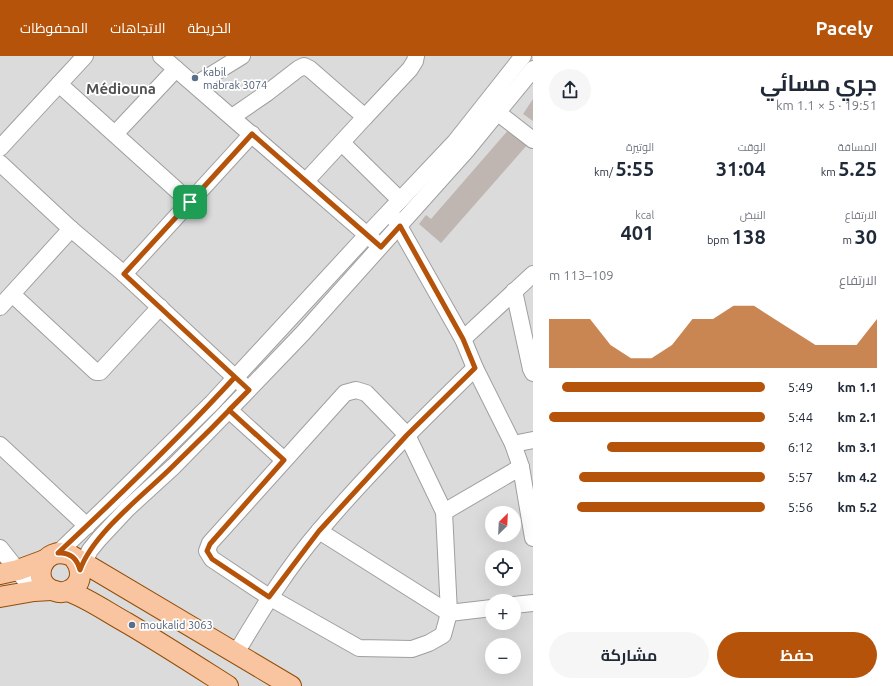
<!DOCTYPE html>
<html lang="ar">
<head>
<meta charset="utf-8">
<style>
  body { margin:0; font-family:Ubuntu,Cairo,sans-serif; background:#f6f6f7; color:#1f2937; direction:rtl; height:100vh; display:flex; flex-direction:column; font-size:15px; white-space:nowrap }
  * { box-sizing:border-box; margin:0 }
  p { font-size:13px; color:#747a83 }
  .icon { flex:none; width:22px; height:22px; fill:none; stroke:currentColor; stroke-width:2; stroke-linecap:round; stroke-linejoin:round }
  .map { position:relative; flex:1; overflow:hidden; direction:ltr }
  .details { display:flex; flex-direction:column; background:#fff; width:360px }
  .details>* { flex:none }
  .needle { width:26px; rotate:24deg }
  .buttons { position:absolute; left:485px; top:450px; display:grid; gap:8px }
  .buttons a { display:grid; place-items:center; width:36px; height:36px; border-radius:50%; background:#fff; box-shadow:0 4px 16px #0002; font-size:20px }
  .pin { position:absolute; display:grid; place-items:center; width:34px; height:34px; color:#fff; margin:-17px; border-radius:8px; box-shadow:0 2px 6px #0006 }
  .round { display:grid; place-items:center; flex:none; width:42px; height:42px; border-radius:21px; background:#f6f6f7 }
  .headline { display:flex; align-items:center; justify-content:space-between; height:68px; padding:0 16px }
  h1 { font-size:22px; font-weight:700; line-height:30px }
  .figures { display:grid; grid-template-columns:repeat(3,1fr); gap:6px; height:68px; padding:4px 16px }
  .figures div { display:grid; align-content:center }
  .figures b { font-size:20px; font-weight:700 }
  .figures small { font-size:11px; font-weight:400 }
  .figures p { font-size:11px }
  .chart { height:112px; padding:8px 16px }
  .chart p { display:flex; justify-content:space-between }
  .chart svg { width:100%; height:72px; margin-top:4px; fill:#b45309; opacity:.7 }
  .button { display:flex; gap:8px; margin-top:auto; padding:8px 16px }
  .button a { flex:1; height:46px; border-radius:24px; background:#b45309; color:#fff; font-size:16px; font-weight:700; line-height:46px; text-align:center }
  .button a+a { background:#f6f6f7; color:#1f2937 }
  ul { padding:0 16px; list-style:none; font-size:13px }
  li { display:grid; grid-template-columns:64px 48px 1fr; align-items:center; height:30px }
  li i { height:10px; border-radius:5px; background:#b45309 }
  header { display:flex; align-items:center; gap:24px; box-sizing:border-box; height:56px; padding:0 20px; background:#b45309; color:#fff }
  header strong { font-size:19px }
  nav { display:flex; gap:22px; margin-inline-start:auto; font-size:14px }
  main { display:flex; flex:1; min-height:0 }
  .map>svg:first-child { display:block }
  .residential { fill:#dcdbdb; fill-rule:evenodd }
  .building { fill:#bfb5b1 }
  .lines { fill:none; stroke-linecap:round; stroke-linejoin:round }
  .minor-casing { stroke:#9f9f9f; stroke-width:18 }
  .major-casing { stroke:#944d05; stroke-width:22 }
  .minor { stroke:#fff; stroke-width:16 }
  .major { stroke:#f9c4a0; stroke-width:20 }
  .route-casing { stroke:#fff; stroke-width:8 }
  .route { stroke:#b45309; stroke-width:5 }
  .service-dot { fill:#5c6f8a; stroke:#fff; stroke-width:1.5 }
  .labels { text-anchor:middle; stroke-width:3.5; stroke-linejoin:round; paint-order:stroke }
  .service-label { font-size:11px; fill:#4e5e75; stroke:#fff; text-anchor:start }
  .district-label { font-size:15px; font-weight:bold; fill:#515151; stroke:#fff }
</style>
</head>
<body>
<header>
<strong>Pacely</strong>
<nav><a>الخريطة</a><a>الاتجاهات</a><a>المحفوظات</a></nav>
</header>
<main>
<section class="details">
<div class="headline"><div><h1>جري مسائي</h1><p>19:51 · 5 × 1.1 km</p></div><a class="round"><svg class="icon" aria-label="share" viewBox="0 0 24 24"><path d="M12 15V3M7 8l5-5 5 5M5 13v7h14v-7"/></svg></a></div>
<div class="figures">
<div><p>المسافة</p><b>5.25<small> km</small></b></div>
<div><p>الوقت</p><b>31:04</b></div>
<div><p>الوتيرة</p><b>5:55<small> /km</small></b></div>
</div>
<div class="figures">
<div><p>الارتفاع</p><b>30<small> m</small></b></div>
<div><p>النبض</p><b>138<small> bpm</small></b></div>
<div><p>kcal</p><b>401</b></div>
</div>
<div class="chart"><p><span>الارتفاع</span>109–113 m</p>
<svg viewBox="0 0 160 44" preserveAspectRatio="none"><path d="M0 44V14L10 14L20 14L30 30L40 38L50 38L60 30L70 14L80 14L90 6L100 6L110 14L120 22L130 30L140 30L150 30L160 14V44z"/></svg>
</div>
<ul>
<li><b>1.1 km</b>5:49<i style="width:94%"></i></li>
<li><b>2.1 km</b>5:44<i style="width:100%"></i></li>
<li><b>3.1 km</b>6:12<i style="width:73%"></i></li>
<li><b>4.2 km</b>5:57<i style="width:86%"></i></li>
<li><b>5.2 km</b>5:56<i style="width:87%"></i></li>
</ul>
<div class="button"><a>حفظ</a><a>مشاركة</a></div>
</section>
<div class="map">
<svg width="533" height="630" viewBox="0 0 533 630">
  <rect width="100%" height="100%" fill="#efeae5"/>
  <path class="residential" d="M0 0H533V630H0ZM492 457H514V479H492ZM492 501H514V523H492ZM492 545H514V567H492ZM492 589H514V611H492Z"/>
  <g class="building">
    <path d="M533 43V65L523 58Z"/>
    <path d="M510 72 528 88 441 187 419 168 426 159 431 163Z"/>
  </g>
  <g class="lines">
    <g class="minor-casing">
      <g id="minor">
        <path d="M161 0 374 185"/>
        <path d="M59 28 190 146"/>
        <path d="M195 29 242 0"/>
        <path d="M498 57 533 84"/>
        <path d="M232 61 267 37 298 13 304 10 310 13 365 61 410 13 415 5 416 0"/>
        <path d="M115 78 176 13"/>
        <path d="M342 87 400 144"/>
        <path d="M0 92 85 0"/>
        <path d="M0 107 71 173 124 218 242 328"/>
        <path d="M306 125 365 61"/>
        <path d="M395 163 463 283 475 312 513 388 521 411 533 482"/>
        <path d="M124 218 252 78"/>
        <path d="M514 235 531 313 533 317"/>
        <path d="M12 238 96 316H100L160 251"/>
        <path d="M0 251 71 173"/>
        <path d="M463 283 533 218"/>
        <path d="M356 334 366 337 407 379 444 456 449 557 443 579 429 587 412 593 359 592 269 541 212 503 207 495 210 487 345 337Z"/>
        <path d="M229 354 284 404"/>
        <path d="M513 388 533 384"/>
        <path d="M0 389 87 470"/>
        <path d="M444 456 521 411"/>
        <path d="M319 475 449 557 492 552"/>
        <path d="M0 492 34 535"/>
        <path d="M58 497 108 449 212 347 367 179 455 86 523 0"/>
        <path d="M80 514 90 494 99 483 127 453 174 410 229 354 303 277 466 95 533 13"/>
        <path d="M514 549 533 547"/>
        <path d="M236 597C261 555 287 512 320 474 368 417 422 364 475 312"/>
      </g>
    </g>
    <g class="major-casing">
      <g id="major">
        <path d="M72 500C81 509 85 526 70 534 66 536 60 537 55 535 28 528 42 486 72 500L291 630"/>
        <path d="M0 518 18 514 45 504"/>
        <path d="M68 535C89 543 107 556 127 567 161 587 195 609 228 630"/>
        <path d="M0 541 34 535 51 534"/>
      </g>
    </g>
    <use href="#minor" class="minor"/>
    <use href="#major" class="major"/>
  </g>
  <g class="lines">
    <g class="route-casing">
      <path id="route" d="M190 146 124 218 235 321 249 334C224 360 199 385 173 410 145 438 93 477 80 514 77 502 70 496 58 497 119 440 179 382 235 321L249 334 229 354 284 404 210 488 207 495 212 503 269 541 319 475 407 379 475 312 463 283 400 170 381 191 252 78 190 146"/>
    </g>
    <use href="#route" class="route"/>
  </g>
  <g class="service-dot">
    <circle cx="195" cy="22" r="4"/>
    <circle cx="132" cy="569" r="4"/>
  </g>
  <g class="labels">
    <g class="service-label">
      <text x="203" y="20">kabil<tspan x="203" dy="13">mabrak 3074</tspan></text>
      <text x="140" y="573">moukalid 3063</text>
    </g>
    <g class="district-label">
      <text x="121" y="38">Médiouna</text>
    </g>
  </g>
</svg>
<div class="buttons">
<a><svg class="needle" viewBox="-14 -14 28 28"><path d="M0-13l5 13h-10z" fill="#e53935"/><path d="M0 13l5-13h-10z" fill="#747a83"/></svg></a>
<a><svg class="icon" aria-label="locate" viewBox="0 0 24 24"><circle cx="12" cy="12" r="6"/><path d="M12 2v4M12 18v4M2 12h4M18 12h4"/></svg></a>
<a>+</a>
<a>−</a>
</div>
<div class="pin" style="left:190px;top:146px;background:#1e9e55"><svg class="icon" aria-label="arrive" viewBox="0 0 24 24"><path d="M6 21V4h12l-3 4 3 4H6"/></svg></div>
</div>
</main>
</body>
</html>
